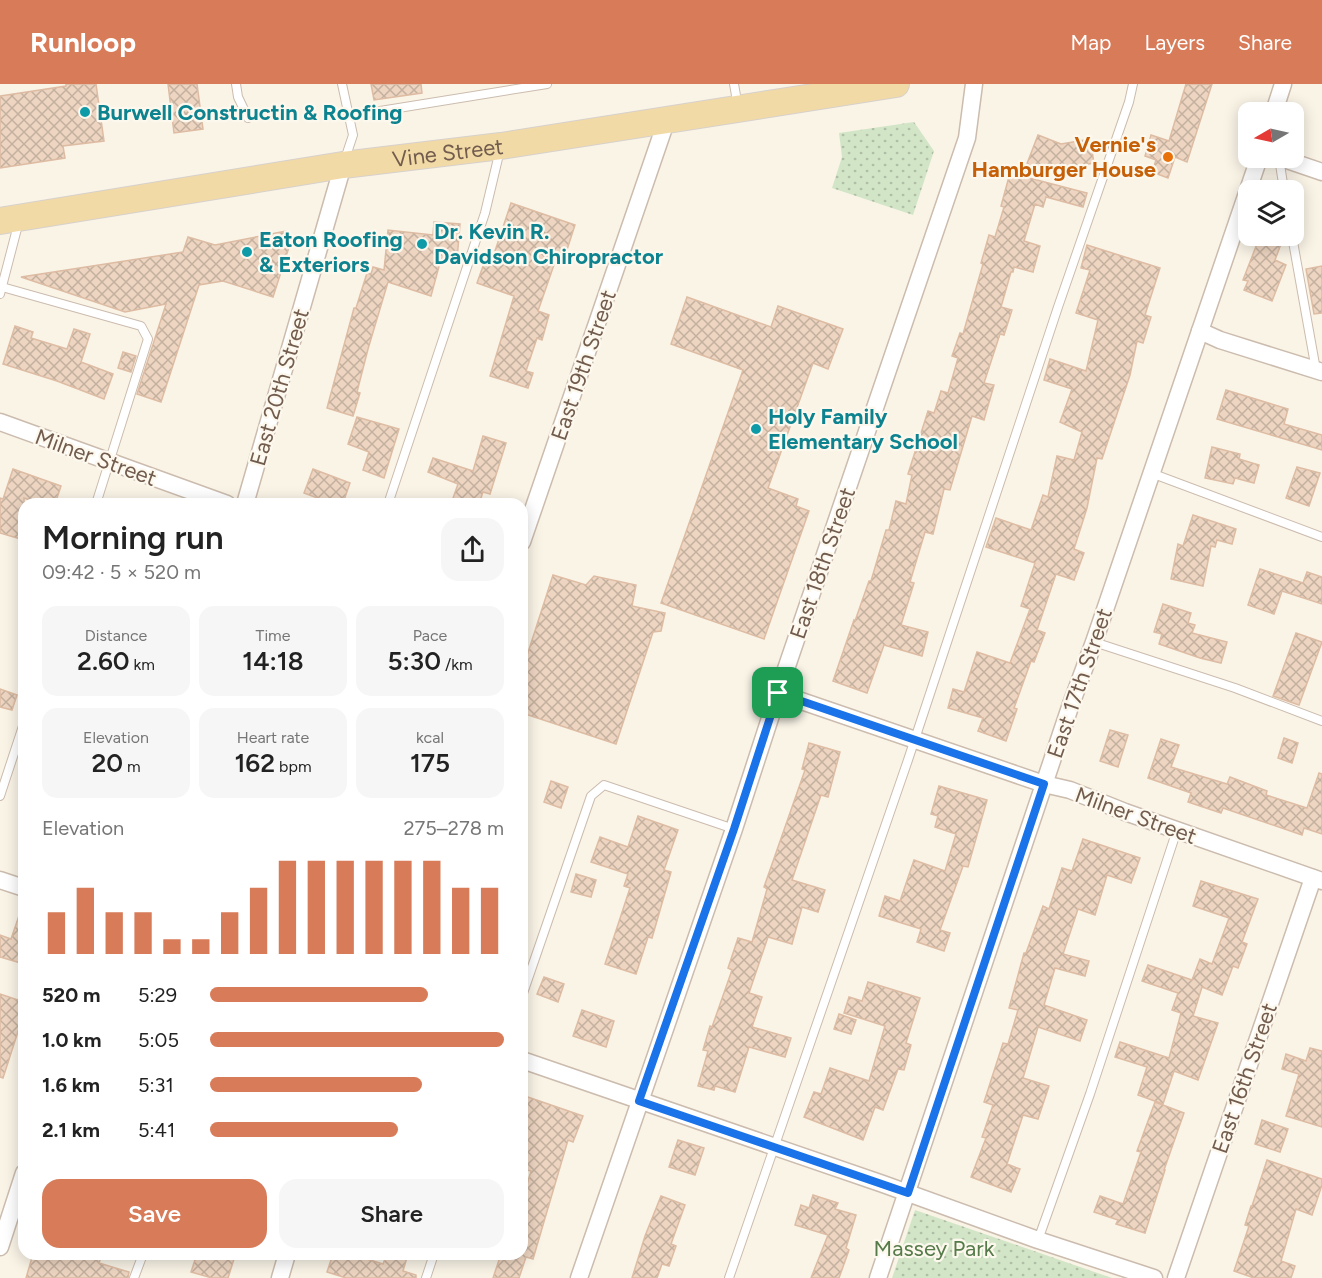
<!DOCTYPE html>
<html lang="en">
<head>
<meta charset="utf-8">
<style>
  body { margin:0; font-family:Figtree,sans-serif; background:#f6f6f6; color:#222; height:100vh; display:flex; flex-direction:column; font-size:22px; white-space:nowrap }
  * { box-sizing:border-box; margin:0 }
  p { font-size:20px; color:#767676 }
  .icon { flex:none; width:33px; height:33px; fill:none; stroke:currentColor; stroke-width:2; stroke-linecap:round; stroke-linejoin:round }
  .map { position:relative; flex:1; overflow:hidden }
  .details { position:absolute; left:18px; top:414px; width:510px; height:762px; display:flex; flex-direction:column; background:#fff; border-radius:18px; box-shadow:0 3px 15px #0003 }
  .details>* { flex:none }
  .needle { width:39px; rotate:261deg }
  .buttons { position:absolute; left:1238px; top:18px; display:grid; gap:12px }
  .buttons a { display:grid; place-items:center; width:66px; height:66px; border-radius:12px; background:#fff; box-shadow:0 3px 15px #0003; font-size:30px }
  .pin { position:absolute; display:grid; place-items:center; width:51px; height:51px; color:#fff; margin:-26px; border-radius:12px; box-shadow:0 3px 9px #0006 }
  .round { display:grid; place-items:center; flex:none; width:63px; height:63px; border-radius:18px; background:#f6f6f6 }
  .head { display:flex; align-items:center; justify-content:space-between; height:102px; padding:0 24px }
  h1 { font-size:33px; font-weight:600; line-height:45px }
  .figures { display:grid; grid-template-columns:repeat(3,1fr); gap:9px; height:102px; padding:6px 24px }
  .figures div { display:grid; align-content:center; border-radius:15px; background:#f6f6f6; text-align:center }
  .figures b { font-size:26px; font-weight:600 }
  .figures small { font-size:16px; font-weight:400 }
  .figures p { font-size:16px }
  .chart { height:168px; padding:12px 24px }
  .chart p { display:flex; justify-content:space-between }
  .chart svg { width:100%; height:108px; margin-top:6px; stroke:#d87b58; stroke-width:6 }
  .primary-button { display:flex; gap:12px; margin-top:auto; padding:12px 24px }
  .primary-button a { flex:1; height:69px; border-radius:18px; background:#d87b58; color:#fff; font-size:24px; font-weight:600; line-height:69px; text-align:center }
  .primary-button a+a { background:#f6f6f6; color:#222 }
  ul { padding:0 24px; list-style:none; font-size:20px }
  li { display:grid; grid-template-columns:96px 72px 1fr; align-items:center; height:45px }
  li i { height:15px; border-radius:8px; background:#d87b58 }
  header { display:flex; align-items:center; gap:36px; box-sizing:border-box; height:84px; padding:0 30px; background:#d87b58; color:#fff }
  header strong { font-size:28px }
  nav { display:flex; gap:33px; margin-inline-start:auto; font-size:21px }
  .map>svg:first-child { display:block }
  .park { fill:url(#park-dots) }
  .building { fill:url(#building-cross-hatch); stroke:#debca3; stroke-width:1.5 }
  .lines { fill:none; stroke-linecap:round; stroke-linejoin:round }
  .service-casing { stroke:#cbbcae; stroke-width:10 }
  .minor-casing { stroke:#cbbcae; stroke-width:19 }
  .primary-casing { stroke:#d7d1cd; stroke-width:28 }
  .service { stroke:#fff; stroke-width:8 }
  .minor { stroke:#fff; stroke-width:16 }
  .primary { stroke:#f2daa6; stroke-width:26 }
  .route-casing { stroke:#fff; stroke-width:12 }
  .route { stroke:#1a73e8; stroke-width:8 }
  .culture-dot { fill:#0f9aa8; stroke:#fdf8ed; stroke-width:2 }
  .food-dot { fill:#e8710a; stroke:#fdf8ed; stroke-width:2 }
  .labels { text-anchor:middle; stroke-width:4.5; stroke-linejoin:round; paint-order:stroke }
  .culture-label { font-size:22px; font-weight:bold; fill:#0d838f; stroke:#fdf8ed; text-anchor:start }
  .food-label { font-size:22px; font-weight:bold; fill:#c56008; stroke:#fdf8ed; text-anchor:end }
  .street-label { font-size:22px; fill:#715c4e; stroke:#fdf8ed }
  .park-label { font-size:22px; fill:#567b4a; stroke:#fdf8ed }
</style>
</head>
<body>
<header>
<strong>Runloop</strong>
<nav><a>Map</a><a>Layers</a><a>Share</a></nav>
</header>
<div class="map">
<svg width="1322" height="1194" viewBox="0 0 1322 1194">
  <defs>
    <pattern id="park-dots" width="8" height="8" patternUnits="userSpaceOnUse" patternTransform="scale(1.5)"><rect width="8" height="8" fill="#d2e6c7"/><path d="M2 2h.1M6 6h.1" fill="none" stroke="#afbea4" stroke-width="1.8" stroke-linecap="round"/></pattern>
    <pattern id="building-cross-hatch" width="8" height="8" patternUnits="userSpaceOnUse" patternTransform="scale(1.5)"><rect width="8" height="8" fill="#edd5c1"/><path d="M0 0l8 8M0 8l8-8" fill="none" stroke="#c4b09f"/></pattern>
  </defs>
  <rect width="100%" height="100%" fill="#faf4e7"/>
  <g class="park">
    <path d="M914 38 934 67 913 131 832 104 842 73 839 49Z"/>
    <path d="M915 1126 1112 1194H892Z"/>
  </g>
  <g class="building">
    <path d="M66 0H96L104 57 63 62 65 74 0 84V12L66 2Z"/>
    <path d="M168 0H197L203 45 174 49Z"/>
    <path d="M371 0H421L422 9 374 16Z"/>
    <path d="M1186 0H1212L1187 78 1175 73 1168 94 1152 88 1156 76 1145 72 1151 51 1169 57Z"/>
    <path d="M1038 51 1061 60 1090 55 1094 79 1023 90Z"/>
    <path d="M1010 89 1087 109 1083 123 1046 113 1043 123 1035 120 1024 157 1040 162 1033 188 1014 183 1013 188H1011L1001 223 1012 226 1004 251 1000 250 984 299 994 301 984 336 972 332 950 406 944 405 933 450 925 448 910 498 914 499 901 541 928 548 922 572 884 561 867 609 833 597 854 536 855 537 869 497H871L886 446H889L896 417 906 420 912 391 908 390 928 327 934 329 941 307 948 309 958 274 952 272 960 249 963 250 983 180 981 179 989 151 995 153 1004 123 1001 122Z"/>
    <path d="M511 119 575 141 563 178 556 175 538 227 549 231 542 256 537 254 526 287 533 289 528 304 490 292 514 212 477 199 488 168 494 170Z"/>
    <path d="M434 138 460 140 457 176 441 175 431 212 388 198 368 265 357 308 360 309 353 332 327 324 354 224H356L367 189 371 190 373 183 384 186 388 146 433 151Z"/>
    <path d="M286 147 292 154 273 213 223 197 199 201 161 318 137 310 166 220 125 228 21 193 183 168 188 153 215 161Z"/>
    <path d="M1260 152 1281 160 1275 176 1286 181 1272 217 1244 206 1248 197 1243 196Z"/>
    <path d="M1087 161 1160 184 1145 231 1151 233 1143 259 1137 257 1130 291 1102 375 1097 374 1087 424 1074 465 1084 469 1074 496 1056 490 1037 546 1045 549 1034 578 1031 577 1014 624 1017 625 1006 657 978 647 983 634 948 624 953 605 964 608 977 568 1010 579 1030 525 1021 522 1035 479 986 463 996 434 1031 446 1043 411 1048 413 1057 372 1074 376 1082 348 1060 338 1072 305 1044 296 1050 275 1086 287 1098 236 1076 229 1090 186 1081 184Z"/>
    <path d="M1322 182V229L1314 230 1306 185Z"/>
    <path d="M687 213 771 243 778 222 843 245 828 285 813 279 768 404 798 415 796 422 809 427 764 555 661 519 743 286 671 260Z"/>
    <path d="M15 242 33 248 31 254 67 265 74 245 90 250 81 278 113 290 104 315 57 297 3 280Z"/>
    <path d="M123 268 136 272 131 288 118 284Z"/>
    <path d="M1226 306 1288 325 1284 340 1322 351V366L1217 335Z"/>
    <path d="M357 333 399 345 384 394 363 386 369 368 348 360Z"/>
    <path d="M483 352 506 359 490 410 483 408 479 420H460L452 417 458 400 428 388 433 374 473 387Z"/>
    <path d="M1212 363 1240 370 1239 375 1259 381 1254 399 1235 394 1233 400 1205 394Z"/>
    <path d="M1297 383 1320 389 1309 422 1286 414Z"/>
    <path d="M13 385 61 402 55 420H41L24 414V456L0 449V414L3 415Z"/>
    <path d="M313 385 350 399 343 419 333 415 331 419 304 409Z"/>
    <path d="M1193 431 1236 445 1232 460 1217 456 1215 463 1211 462 1203 502 1171 495 1178 460 1183 462Z"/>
    <path d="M1260 485 1303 499 1307 488 1322 493V520L1282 507 1274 530 1248 521Z"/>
    <path d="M553 491 586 501 594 492 636 501 632 522 665 529 661 547 653 548 616 660 522 629V587Z"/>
    <path d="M1163 520 1191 529 1188 539 1195 541 1192 549 1227 558 1221 579 1200 574 1159 560 1162 550 1154 548Z"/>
    <path d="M1296 549 1322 558 1299 621 1273 612Z"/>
    <path d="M0 605 17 611 12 626 0 623Z"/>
    <path d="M1110 646 1128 651 1118 683 1100 677Z"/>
    <path d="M1284 654 1298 659 1292 679 1278 674Z"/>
    <path d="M1161 655 1179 661 1171 683 1227 700 1230 693 1267 707 1266 711 1307 724 1319 689 1322 690V750L1304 744 1302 751 1223 724 1221 729 1188 718 1191 709 1148 694Z"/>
    <path d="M809 659 840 668 828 713 821 711 792 796 825 806 818 828 802 823 792 860 768 853 749 909 762 913 752 943 791 954 785 973 749 963 735 1008 715 1002 714 1006 698 1002 708 967 703 966 710 942 712 943 732 886 728 884 738 854 752 858 767 805 764 803 805 686 802 685Z"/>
    <path d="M551 697 568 703 561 724 544 718Z"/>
    <path d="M939 702 987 716 968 783 963 782 940 846 950 849 944 867 917 858 921 845 879 832 885 812 900 817 914 776 945 787 956 750 935 743 938 732 931 730Z"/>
    <path d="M638 732 678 746 664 786 671 788 652 854 648 853 636 890 605 880 630 804 624 802 628 790 591 778 600 753 628 763Z"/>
    <path d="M1083 755 1140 774 1131 799 1107 791 1095 831 1078 825 1063 870 1089 877 1085 892 1055 884 1044 921 1087 936 1080 957 1038 943 1023 994 1049 1002 1038 1035 1023 1031 1007 1080 1020 1085 1011 1108 971 1093 986 1054 982 1053 993 1021 984 1018 1003 959 1008 960 1018 926 1009 924 1024 869H1026L1043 822 1049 825 1062 784 1072 787Z"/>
    <path d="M576 790 596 796 591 813 571 808Z"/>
    <path d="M1201 797 1258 815 1242 858 1247 860 1238 884 1233 882 1222 911 1202 903 1193 932 1218 939 1198 996 1174 987 1163 1020 1138 1011 1147 983 1115 973 1120 958 1169 974 1181 929 1172 926 1178 909 1142 897 1148 881 1192 896 1200 875 1212 880 1229 834 1193 822Z"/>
    <path d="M22 823H24V880L0 873V851L11 855Z"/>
    <path d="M544 893 564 900 558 918 537 910Z"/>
    <path d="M868 898 920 914 906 959 911 961 904 986 898 985 883 1026 875 1023 863 1056 804 1033 814 1008 821 1010 830 984 869 997 885 942 844 929 849 913 862 917Z"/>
    <path d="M0 910 24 918V929L3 994 0 993Z"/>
    <path d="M582 926 614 937 606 963 573 952Z"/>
    <path d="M839 930 856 936 851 950 834 945Z"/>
    <path d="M1310 964 1322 967V1043L1286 1032 1299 990 1282 985 1286 970 1306 977Z"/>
    <path d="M522 1011 583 1032 573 1058 568 1056 533 1175 526 1173 519 1194H493L501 1170H522V1117L531 1087 522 1085Z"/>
    <path d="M1155 1018 1184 1029 1164 1086H1165L1145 1149 1116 1140 1118 1136 1094 1128 1100 1112 1123 1120 1141 1068 1137 1067Z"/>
    <path d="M1262 1036 1288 1045 1280 1068 1255 1060Z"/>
    <path d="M678 1056 704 1064 695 1091 669 1083Z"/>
    <path d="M1267 1076 1322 1095V1101L1312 1131 1296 1125 1281 1177 1295 1182 1291 1194H1254L1234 1187 1249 1142 1245 1141 1251 1122H1252Z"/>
    <path d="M813 1111 838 1119 835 1125 856 1131 846 1164 849 1166 839 1194H811L828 1151 795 1141 801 1121 809 1124Z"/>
    <path d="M661 1112 685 1121 671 1160 676 1162 669 1182 662 1180 657 1194H632L645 1152Z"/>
    <path d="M33 1170H102L99 1179 129 1188 128 1194H26Z"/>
    <path d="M197 1170 216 1175 219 1170 234 1175 228 1194H212L191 1188Z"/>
    <path d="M333 1170H351L383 1180 387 1170H408L403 1187 416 1191V1194H346L327 1188Z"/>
  </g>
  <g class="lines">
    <g class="service-casing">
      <g id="service">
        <path d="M236 0 238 13 248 34"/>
        <path d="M342 0 353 51 344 78"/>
        <path d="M734 0 738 23"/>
        <path d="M349 32 547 0"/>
        <path d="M1279 74 1284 106"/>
        <path d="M1292 152 1316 286"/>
        <path d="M2 203 141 242 148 255 96 420"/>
        <path d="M0 210 19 137"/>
        <path d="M1151 389 1322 453"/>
        <path d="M388 420 485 129 500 66"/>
        <path d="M1094 558 1235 604 1322 637"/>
        <path d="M0 712 24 639"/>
        <path d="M522 912 591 712 604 701 734 745"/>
        <path d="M1038 1156 1090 1010 1177 746"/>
        <path d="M134 1194 143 1170"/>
        <path d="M426 1194 434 1170"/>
        <path d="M729 1194 908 676 1058 223 1129 18 1133 0"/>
      </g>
    </g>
    <g class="minor-casing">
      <g id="minor">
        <path d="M1274 28 1283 0"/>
        <path d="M1281 74 1322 88"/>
        <path d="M1200 247 1220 256 1322 288"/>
        <path d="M0 338 227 420"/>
        <path d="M245 420 343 81"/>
        <path d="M522 458 667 35"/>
        <path d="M778 609 1044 700 1070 706 1125 728 1322 797"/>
        <path d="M0 796 24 804"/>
        <path d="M522 976 883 1100 1038 1156 1154 1194"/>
        <path d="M0 1163 24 1089"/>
        <path d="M280 1194 287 1170"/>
        <path d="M579 1194 734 745 786 585 967 54 974 0"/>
        <path d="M878 1194 1070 623 1094 558 1259 74"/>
        <path d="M1176 1194 1313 794"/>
      </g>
    </g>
    <g class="primary-casing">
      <g id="primary">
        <path id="s1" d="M0 137 343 81 501 62 896 0"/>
      </g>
    </g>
    <use href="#service" class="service"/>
    <use href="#minor" class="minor"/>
    <use href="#primary" class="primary"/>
  </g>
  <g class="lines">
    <g class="route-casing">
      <path id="route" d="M778 609 1044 700 908 1109 639 1017 734 745Z"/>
    </g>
    <use href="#route" class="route"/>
  </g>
  <g class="culture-dot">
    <circle cx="85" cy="28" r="6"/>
    <circle cx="422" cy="160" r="6"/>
    <circle cx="247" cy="168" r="6"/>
    <circle cx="756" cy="345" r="6"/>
  </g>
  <circle class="food-dot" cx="1168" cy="73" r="6"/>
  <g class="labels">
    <g class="culture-label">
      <text x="97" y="36">Burwell Constructin &amp; Roofing</text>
      <text x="434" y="155">Dr. Kevin R.<tspan x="434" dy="25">Davidson Chiropractor</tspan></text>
      <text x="259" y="163">Eaton Roofing<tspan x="259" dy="25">&amp; Exteriors</tspan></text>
      <text x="768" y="340">Holy Family<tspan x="768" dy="25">Elementary School</tspan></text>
    </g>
    <g class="food-label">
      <text x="1156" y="68">Vernie's<tspan x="1156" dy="25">Hamburger House</tspan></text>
    </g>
    <g class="street-label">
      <text dy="8" stroke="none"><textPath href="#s1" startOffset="453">Vine Street</textPath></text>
      <text transform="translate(583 281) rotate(-71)" y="8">East 19th Street</text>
      <text transform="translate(279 303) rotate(-74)" y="8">East 20th Street</text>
      <text transform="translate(96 373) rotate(20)" y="8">Milner Street</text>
      <text transform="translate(822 479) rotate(-71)" y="8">East 18th Street</text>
      <text transform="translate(1079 599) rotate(-71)" y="8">East 17th Street</text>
      <text transform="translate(1136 731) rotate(20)" y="8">Milner Street</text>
      <text transform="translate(1244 994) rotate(-71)" y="8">East 16th Street</text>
    </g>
    <g class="park-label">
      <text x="934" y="1172">Massey Park</text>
    </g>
  </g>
</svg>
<div class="buttons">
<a><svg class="needle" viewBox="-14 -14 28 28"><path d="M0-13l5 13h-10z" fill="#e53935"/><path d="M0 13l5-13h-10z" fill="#767676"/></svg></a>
<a><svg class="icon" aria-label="layers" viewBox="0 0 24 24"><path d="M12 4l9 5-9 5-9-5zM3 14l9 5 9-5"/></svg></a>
</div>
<div class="pin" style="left:778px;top:609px;background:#1e9e55"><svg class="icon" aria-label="arrive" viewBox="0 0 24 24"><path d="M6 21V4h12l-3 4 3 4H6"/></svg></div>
<section class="details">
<div class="head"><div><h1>Morning run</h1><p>09:42 · 5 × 520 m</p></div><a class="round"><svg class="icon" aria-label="share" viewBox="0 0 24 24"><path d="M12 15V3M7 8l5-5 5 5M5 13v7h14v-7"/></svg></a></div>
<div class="figures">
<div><p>Distance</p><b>2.60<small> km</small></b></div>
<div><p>Time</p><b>14:18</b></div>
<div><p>Pace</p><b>5:30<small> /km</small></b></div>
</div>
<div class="figures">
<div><p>Elevation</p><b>20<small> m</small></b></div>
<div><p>Heart rate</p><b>162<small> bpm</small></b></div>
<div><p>kcal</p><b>175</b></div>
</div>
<div class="chart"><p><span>Elevation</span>275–278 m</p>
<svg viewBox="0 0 160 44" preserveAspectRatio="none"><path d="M5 44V27M15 44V17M25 44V27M35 44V27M45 44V38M55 44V38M65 44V27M75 44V17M85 44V6M95 44V6M105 44V6M115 44V6M125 44V6M135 44V6M145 44V17M155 44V17"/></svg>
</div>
<ul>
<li><b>520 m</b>5:29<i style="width:74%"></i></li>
<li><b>1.0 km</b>5:05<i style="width:100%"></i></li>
<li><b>1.6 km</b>5:31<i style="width:72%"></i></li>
<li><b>2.1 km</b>5:41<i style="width:64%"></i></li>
</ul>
<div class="primary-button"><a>Save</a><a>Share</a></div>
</section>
</div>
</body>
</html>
